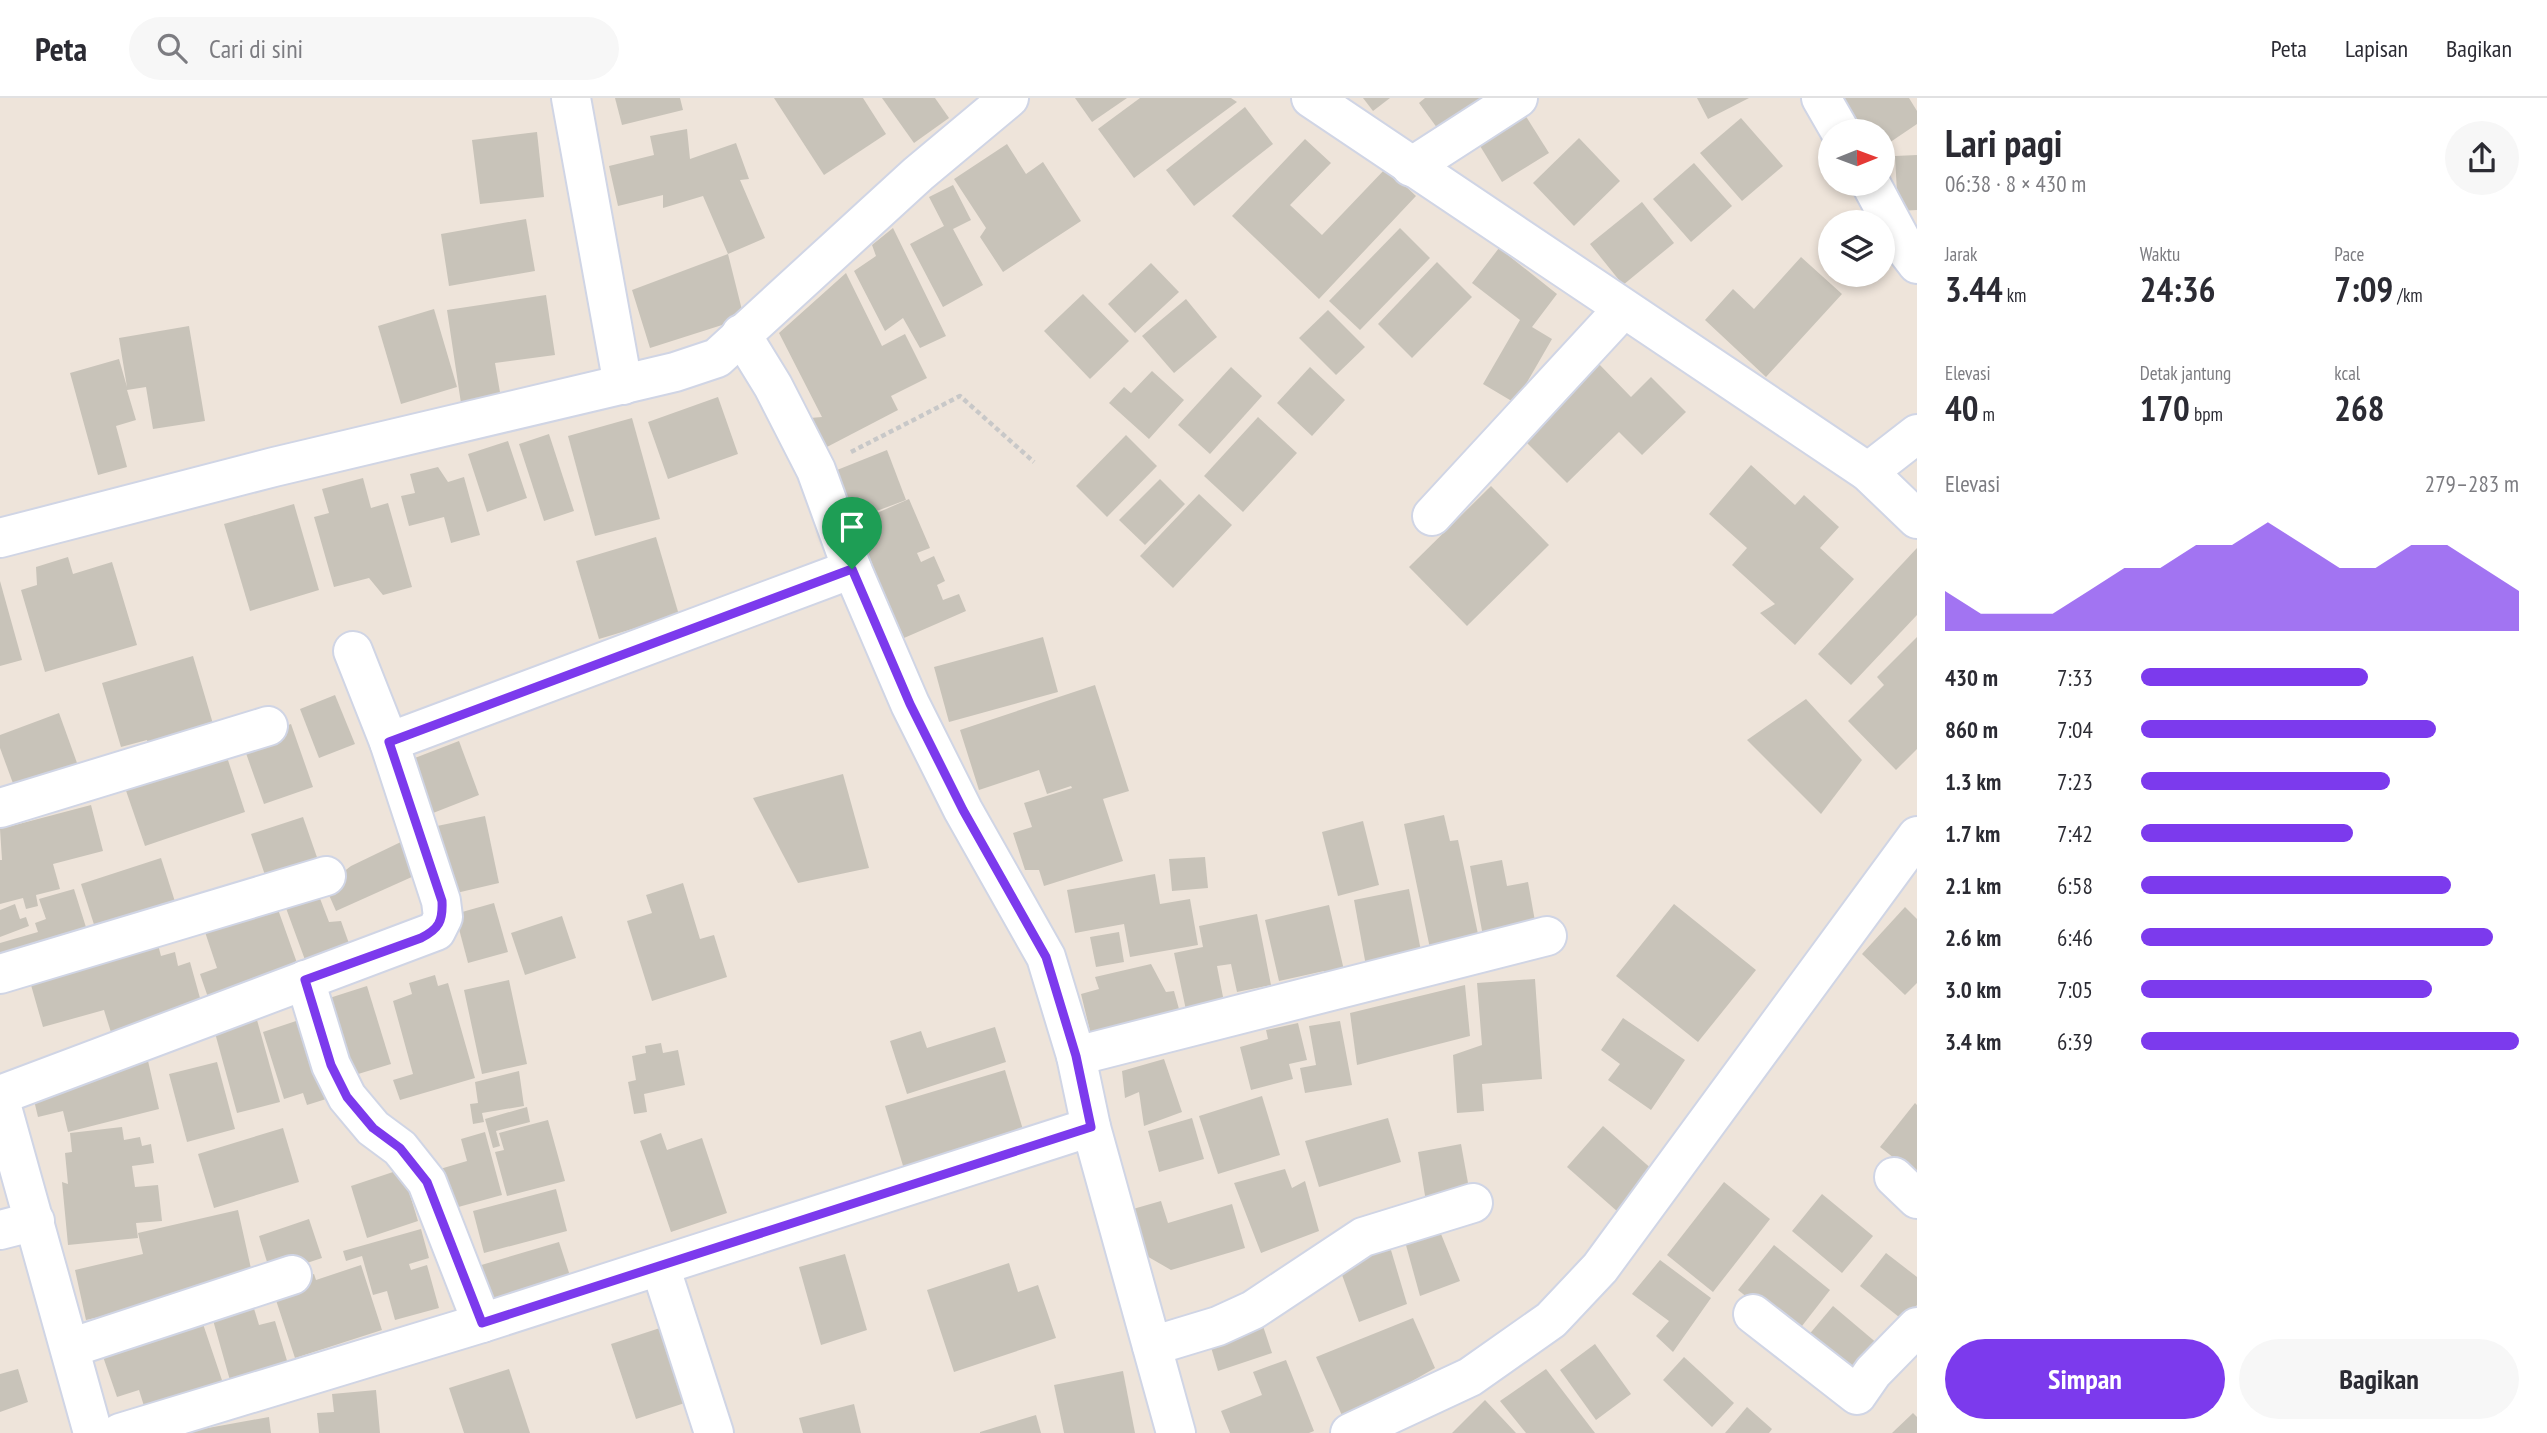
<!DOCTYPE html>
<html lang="id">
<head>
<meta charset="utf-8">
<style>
  body { margin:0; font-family:"PT Sans Narrow",sans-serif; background:#f7f7f7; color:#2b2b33; height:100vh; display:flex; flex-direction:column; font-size:26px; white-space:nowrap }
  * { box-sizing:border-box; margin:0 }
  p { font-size:23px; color:#7c7c81 }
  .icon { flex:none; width:38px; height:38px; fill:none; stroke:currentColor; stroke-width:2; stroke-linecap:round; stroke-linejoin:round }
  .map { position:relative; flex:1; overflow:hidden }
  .sheet { display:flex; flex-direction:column; background:#fff; width:630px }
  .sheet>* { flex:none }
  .needle { width:46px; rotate:89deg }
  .controls { position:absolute; left:1818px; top:21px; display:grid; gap:14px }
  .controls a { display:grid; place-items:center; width:77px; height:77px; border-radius:50%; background:#fff; box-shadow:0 4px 10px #0003; font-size:35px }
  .pin { position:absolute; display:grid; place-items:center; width:60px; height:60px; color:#fff; margin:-72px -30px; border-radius:50% 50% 50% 0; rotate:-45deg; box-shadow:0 0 7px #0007 }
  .pin .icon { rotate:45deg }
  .round { display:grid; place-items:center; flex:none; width:74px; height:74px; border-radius:37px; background:#f7f7f7 }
  .head { display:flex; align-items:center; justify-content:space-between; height:119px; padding:0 28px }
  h1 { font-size:38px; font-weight:800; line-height:52px }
  .metrics { display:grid; grid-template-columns:repeat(3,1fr); gap:10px; height:119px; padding:7px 28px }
  .metrics div { display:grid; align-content:center }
  .metrics b { font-size:35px; font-weight:800 }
  .metrics small { font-size:19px; font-weight:400 }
  .metrics p { font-size:19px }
  .chart { height:196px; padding:14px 28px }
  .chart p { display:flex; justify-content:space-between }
  .chart svg { width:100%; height:126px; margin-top:7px; fill:#7c3aed; opacity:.7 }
  .primary-button { display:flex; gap:14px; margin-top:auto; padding:14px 28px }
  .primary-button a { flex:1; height:80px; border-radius:42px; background:#7c3aed; color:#fff; font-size:28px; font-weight:800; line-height:80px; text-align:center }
  .primary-button a+a { background:#f7f7f7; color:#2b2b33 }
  ul { padding:0 28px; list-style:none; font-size:23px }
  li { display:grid; grid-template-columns:112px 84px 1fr; align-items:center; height:52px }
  li i { height:18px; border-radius:9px; background:#7c3aed }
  header { display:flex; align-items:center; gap:42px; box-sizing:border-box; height:98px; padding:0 35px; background:#fff; border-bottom:2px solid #e1e1e2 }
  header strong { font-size:33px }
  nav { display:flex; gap:38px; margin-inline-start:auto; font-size:24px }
  .search { width:490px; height:63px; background:#f7f7f7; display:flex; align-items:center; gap:18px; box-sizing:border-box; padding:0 24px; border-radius:38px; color:#7c7c81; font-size:26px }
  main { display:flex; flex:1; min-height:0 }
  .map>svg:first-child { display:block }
  .building { fill:#c8c3b9 }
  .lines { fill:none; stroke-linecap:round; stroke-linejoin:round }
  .street-casing { stroke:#d0d5e5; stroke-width:42 }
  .secondary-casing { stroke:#d0d5e5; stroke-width:42 }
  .path { stroke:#c8c8c8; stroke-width:4.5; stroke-dasharray:5 3.5; stroke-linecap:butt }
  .street { stroke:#fff; stroke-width:38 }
  .secondary { stroke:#fff; stroke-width:38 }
  .route-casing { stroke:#fff; stroke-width:14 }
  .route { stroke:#7c3aed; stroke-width:9 }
</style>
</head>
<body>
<header>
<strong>Peta</strong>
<div class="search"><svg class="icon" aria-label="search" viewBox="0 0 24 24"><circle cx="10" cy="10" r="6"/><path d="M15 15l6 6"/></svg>Cari di sini</div>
<nav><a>Peta</a><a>Lapisan</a><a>Bagikan</a></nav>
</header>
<main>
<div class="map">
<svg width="1917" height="1335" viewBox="0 0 1917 1335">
  <rect width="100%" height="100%" fill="#eee4da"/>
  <g class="building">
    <path d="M615 0H680L683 12 622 27Z"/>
    <path d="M774 0H863L886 36 824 77Z"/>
    <path d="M882 0H935L949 20 914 45Z"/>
    <path d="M1075 0H1127L1092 24Z"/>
    <path d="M1140 0H1231L1237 4 1134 80 1098 31Z"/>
    <path d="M1363 0H1390L1373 13Z"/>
    <path d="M1425 0H1492L1443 38 1419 5Z"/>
    <path d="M1697 0H1749L1708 21Z"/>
    <path d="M1845 0H1909L1917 13V26L1883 49V33H1853L1835 7Z"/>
    <path d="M1245 9 1273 46 1194 108 1166 72Z"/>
    <path d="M1520 9 1549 55 1502 84 1474 38Z"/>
    <path d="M1741 20 1783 68 1742 103 1700 55Z"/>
    <path d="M687 31 690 61 736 45 749 81 740 82 765 140 728 156 744 220 650 250 632 192 728 156 703 98 663 110V97L618 108 609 68 654 57 650 38Z"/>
    <path d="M537 34 544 99 480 106 472 42Z"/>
    <path d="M1579 40 1620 83 1574 128 1533 85Z"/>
    <path d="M1305 41 1331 65 1290 107 1322 137 1386 70 1416 98 1319 201 1232 118Z"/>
    <path d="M1007 46 1026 76 1043 64 1081 123 1003 174 980 139 986 130 954 81Z"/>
    <path d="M1917 57V112L1898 113 1895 58Z"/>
    <path d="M1694 65 1732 108 1691 144 1653 101Z"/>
    <path d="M953 87 971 122 953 131 983 187 943 209 910 146 944 128 929 99Z"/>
    <path d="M1642 104 1674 145 1623 187 1590 146Z"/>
    <path d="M526 121 535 173 449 188 441 136Z"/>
    <path d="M893 130 946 238 920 250 903 220 885 233 854 173 876 158 872 147Z"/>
    <path d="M1400 130 1430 160 1360 232 1329 203Z"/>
    <path d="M1499 150 1557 196 1532 229 1552 241 1515 305 1483 286 1520 222 1472 185Z"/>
    <path d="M1801 159 1842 196 1766 279 1705 222 1733 191 1754 211Z"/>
    <path d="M1437 164 1472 199 1412 260 1378 226Z"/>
    <path d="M1151 165 1179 194 1135 235 1108 206Z"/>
    <path d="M846 175 882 248 905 236 927 280 891 298 898 312 825 350 810 320 822 319 779 235Z"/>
    <path d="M1083 196 1129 243 1090 281 1044 233Z"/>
    <path d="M546 197 555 257 495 265 502 306 462 312 447 212Z"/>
    <path d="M1186 201 1217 239 1174 275 1142 238Z"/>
    <path d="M434 211 457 289 401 306 378 228Z"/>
    <path d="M1328 212 1365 249 1336 277 1299 240Z"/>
    <path d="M189 228 205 323 153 331 146 289 127 292 136 322 116 328 127 369 98 377 70 275 119 261 127 289 119 240Z"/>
    <path d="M1598 265 1631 299 1651 279 1686 314 1642 357 1619 334 1567 385 1523 341Z"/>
    <path d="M1231 269 1262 298 1210 356 1178 327Z"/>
    <path d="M1310 269 1345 302 1312 338 1277 305Z"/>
    <path d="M1152 273 1184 302 1149 341 1109 305 1124 289 1131 295Z"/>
    <path d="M718 299 738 356 668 381 648 324Z"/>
    <path d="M1258 319 1297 355 1243 414 1204 378Z"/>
    <path d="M632 320 660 421 595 438 568 338Z"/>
    <path d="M549 336 574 413 544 423 519 346Z"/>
    <path d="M1126 337 1157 368 1107 419 1076 388Z"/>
    <path d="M508 343 527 400 487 414 468 356Z"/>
    <path d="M887 352 906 402 850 423 832 374Z"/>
    <path d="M1751 367 1795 407 1804 397 1839 429 1820 450 1854 481 1795 547 1760 515 1775 506 1732 467 1747 450 1709 416Z"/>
    <path d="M438 369 448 384 464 379 480 437 451 445 444 419 409 428 401 398 415 395 410 376Z"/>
    <path d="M363 380 371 410 388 405 412 489 383 497 369 480 334 489 314 419 329 415 322 391Z"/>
    <path d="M1160 381 1185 406 1145 447 1119 422Z"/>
    <path d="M1491 388 1549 447 1467 528 1409 469Z"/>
    <path d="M1199 396 1232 427 1173 490 1140 458Z"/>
    <path d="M909 401 930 450 917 455 921 464 934 458 945 483 937 487 943 502 959 496 966 513 904 540 854 425Z"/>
    <path d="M294 406 319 492 250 513 224 426Z"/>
    <path d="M656 439 679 517 599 541 576 463Z"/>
    <path d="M1917 450V517L1851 587 1818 556Z"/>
    <path d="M68 459 73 476 112 464 137 547 45 574 21 492 37 487 36 469Z"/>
    <path d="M0 483 22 562 0 568Z"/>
    <path d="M1043 539 1058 594 949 624 934 569Z"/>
    <path d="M1917 539V651L1896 672 1848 623 1884 587 1877 579Z"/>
    <path d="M193 558 216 636 151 656 147 642 121 649 102 585Z"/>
    <path d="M1095 587 1129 693 1103 701 1123 763 1044 788 1039 772H1025L1013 735 1032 729 1024 705 1072 690 1071 688 1047 696 1039 672 979 692 960 632Z"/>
    <path d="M335 597 355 646 319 660 300 611Z"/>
    <path d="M1806 601 1862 662 1821 716 1747 642Z"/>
    <path d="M59 615 81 676 18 699 0 650V637Z"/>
    <path d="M291 626 313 689 264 706 242 644Z"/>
    <path d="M459 643 479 697 428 717 407 663Z"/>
    <path d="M224 650 245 714 145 748 123 684Z"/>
    <path d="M843 676 869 770 798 785 753 700Z"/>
    <path d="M91 707 103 753 53 766 60 791 36 797 38 808 26 811 23 800 0 806V762H2L0 731Z"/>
    <path d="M1444 717 1450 743 1458 742 1481 850 1432 860 1404 726Z"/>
    <path d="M485 718 499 785 452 796 437 728Z"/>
    <path d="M303 719 319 765 267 783 251 736Z"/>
    <path d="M1363 723 1379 787 1338 798 1322 734Z"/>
    <path d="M405 742 414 778 336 813 325 788 351 768Z"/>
    <path d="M1205 759 1208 790 1172 793 1169 761Z"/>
    <path d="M161 760 178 813 98 839 81 786Z"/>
    <path d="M1502 762 1507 788 1528 784 1538 840 1485 849 1470 768Z"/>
    <path d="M1155 776 1160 806 1190 801 1198 847 1130 859 1124 826 1075 835 1067 792Z"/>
    <path d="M683 785 700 841 714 837 727 879 652 903 627 823 652 815 646 797Z"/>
    <path d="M316 790 329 824 341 823 352 854 308 870 283 802Z"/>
    <path d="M74 791 90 842 0 870V845L38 834 35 825 46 821 39 801Z"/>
    <path d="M1409 791 1421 853 1368 879 1354 802Z"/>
    <path d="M275 803 302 879 212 911 200 876 217 870 203 828Z"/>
    <path d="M494 805 508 854 468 865 455 816Z"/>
    <path d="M15 806 20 821 26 819 29 828 0 839V812Z"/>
    <path d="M1674 806 1756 872 1698 944 1616 878Z"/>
    <path d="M1329 807 1346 881 1326 886 1324 873 1279 883 1265 822Z"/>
    <path d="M1905 809 1917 821V885L1905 897 1862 856Z"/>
    <path d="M1257 816 1271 887 1237 894 1231 866 1217 868 1224 904 1186 912 1174 855 1203 849 1199 828Z"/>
    <path d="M562 818 576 860 525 877 511 835Z"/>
    <path d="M1119 834 1124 864 1096 869 1090 839Z"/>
    <path d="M157 843 161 858 175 854 178 868 190 864 205 918 114 944 104 912 43 929 29 880Z"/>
    <path d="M1151 866 1166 894 1174 893 1184 929 1092 941 1081 896 1099 891 1095 879Z"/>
    <path d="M435 877 438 888 448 885 475 980 400 1002 393 982 413 976 393 903 412 896 409 885Z"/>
    <path d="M1535 881 1542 981 1482 986 1484 1013 1457 1015 1453 957 1482 947 1477 885Z"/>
    <path d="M509 882 527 966 482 976 464 892Z"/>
    <path d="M1465 887 1470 938 1357 967 1350 915Z"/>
    <path d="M367 888 391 966 345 980 320 903Z"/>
    <path d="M314 917 339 997 307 1007 303 995 284 1001 263 934Z"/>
    <path d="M1623 920 1685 962 1651 1012 1608 982 1620 966 1601 952Z"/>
    <path d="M257 922 280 1004 237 1015 215 935Z"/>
    <path d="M1340 923 1352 987 1305 995 1300 970 1316 967 1309 928Z"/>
    <path d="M1298 925 1307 962 1289 966 1293 981 1251 992 1240 949 1268 941 1266 932Z"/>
    <path d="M995 929 1006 964 907 996 890 943 921 933 927 950Z"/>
    <path d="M661 945 663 955 678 952 685 987 644 996 647 1014 634 1016 628 984 636 982 632 958 646 955 645 948Z"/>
    <path d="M146 954 159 1011 68 1034 63 1013 38 1019 31 990Z"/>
    <path d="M1164 961 1182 1014 1144 1028 1139 994 1125 1000 1122 973Z"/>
    <path d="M217 964 235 1031 187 1044 169 976Z"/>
    <path d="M1005 972 1027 1045 907 1081 885 1008Z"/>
    <path d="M519 973 524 1008 482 1015 484 1024 473 1026 470 1006 478 1005 475 984Z"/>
    <path d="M1262 998 1280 1057 1218 1076 1199 1018Z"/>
    <path d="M1915 1005 1917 1007V1078L1880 1049Z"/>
    <path d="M527 1009 530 1024 496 1033 500 1048 493 1050 485 1021Z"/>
    <path d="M1192 1020 1204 1061 1159 1074 1148 1033Z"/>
    <path d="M1388 1020 1401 1064 1319 1089 1305 1043Z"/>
    <path d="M548 1022 565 1083 507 1098 495 1054 504 1052 499 1035Z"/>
    <path d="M1603 1028 1654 1073 1618 1114 1567 1069Z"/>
    <path d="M122 1029 124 1042 140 1039 142 1048 151 1046 154 1065 132 1068 135 1089 158 1087 162 1123 136 1125 138 1140 68 1147 62 1084 68 1086 65 1055 72 1054 70 1035Z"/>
    <path d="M283 1030 299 1084 214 1110 198 1056Z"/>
    <path d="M485 1034 502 1097 451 1111 440 1071 467 1063 461 1041Z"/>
    <path d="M661 1035 667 1052 702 1040 727 1115 671 1134 640 1043Z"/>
    <path d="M1461 1046 1470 1096 1426 1104 1418 1054Z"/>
    <path d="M402 1071 418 1123 367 1140 351 1088Z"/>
    <path d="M1285 1071 1292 1090 1305 1083 1319 1133 1261 1155 1234 1085Z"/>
    <path d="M1724 1084 1770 1121 1713 1194 1667 1157Z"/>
    <path d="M556 1091 567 1133 484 1155 473 1113Z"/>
    <path d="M1822 1096 1873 1138 1842 1175 1792 1133Z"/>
    <path d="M1161 1103 1168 1125 1232 1106 1245 1150 1171 1172 1138 1153 1126 1113Z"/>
    <path d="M238 1112 254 1184 86 1222 75 1172 143 1156 138 1135Z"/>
    <path d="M309 1121 322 1160 271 1177 259 1138Z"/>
    <path d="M421 1131 429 1160 409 1166 411 1172 427 1167 439 1210 395 1222 387 1193 373 1197 362 1158 346 1163 343 1153Z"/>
    <path d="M1439 1131 1460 1183 1420 1198 1404 1140Z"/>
    <path d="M1388 1142 1407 1206 1359 1224 1337 1163Z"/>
    <path d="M559 1144 573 1187 492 1212 478 1168Z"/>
    <path d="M1774 1147 1830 1192 1795 1237 1738 1192Z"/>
    <path d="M1886 1155 1917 1179V1207L1904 1223 1860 1188Z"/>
    <path d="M845 1156 867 1232 821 1247 799 1169Z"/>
    <path d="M1660 1162 1711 1200 1673 1254 1656 1238 1669 1223 1632 1196Z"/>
    <path d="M1009 1165 1018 1194 1038 1187 1056 1240 954 1274 927 1192Z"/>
    <path d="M361 1167 382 1232 295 1260 272 1190 314 1176 316 1182Z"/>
    <path d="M252 1204 259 1227 275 1223 288 1266 233 1293 211 1215Z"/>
    <path d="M1833 1208 1885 1252 1858 1283 1807 1239Z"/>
    <path d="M200 1217 227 1297 144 1308 139 1292 117 1299 100 1250Z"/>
    <path d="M1413 1220 1435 1270 1344 1322 1316 1259Z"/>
    <path d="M1262 1225 1272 1255 1218 1273 1208 1239Z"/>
    <path d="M660 1230 672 1269 689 1264 700 1300 636 1321 611 1246Z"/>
    <path d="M1595 1246 1631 1296 1596 1322 1560 1272Z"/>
    <path d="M1684 1259 1734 1305 1712 1329 1663 1282Z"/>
    <path d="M1286 1262 1314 1333 1309 1335H1230L1221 1313 1262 1297 1253 1274Z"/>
    <path d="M18 1271 28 1304 0 1314V1276Z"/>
    <path d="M509 1271 530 1335H464L449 1290Z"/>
    <path d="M1546 1271 1595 1335H1526L1500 1303Z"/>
    <path d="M1123 1273 1135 1335H1064L1054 1287Z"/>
    <path d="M376 1292 380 1335H319L317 1315 334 1314 332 1296Z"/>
    <path d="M1485 1302 1516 1335H1452Z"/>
    <path d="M854 1306 861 1335H803L799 1320Z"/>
    <path d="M1747 1309 1772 1331 1769 1335H1725Z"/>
    <path d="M1913 1315 1917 1319V1335H1892Z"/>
    <path d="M1036 1317 1041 1335H980V1334Z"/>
    <path d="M269 1319 271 1335H186V1334Z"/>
  </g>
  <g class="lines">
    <g class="street-casing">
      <g id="street">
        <path d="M571 0 623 287"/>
        <path d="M1311 0 1868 374 1917 421"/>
        <path d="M1821 0 1840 33"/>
        <path d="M1411 69 1518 0"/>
        <path d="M1871 86 1907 153 1917 166"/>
        <path d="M741 236 773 288 816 372 852 471 910 606 963 712 1046 859 1076 958 1091 1029 1176 1335"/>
        <path d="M1868 374 1917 336"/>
        <path d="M1432 418 1623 211"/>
        <path d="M0 440 274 369 675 274 717 260 918 76 1009 0"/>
        <path d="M389 644 852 471"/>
        <path d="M0 710 268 628"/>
        <path d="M0 876 326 778"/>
        <path d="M305 882 331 967 347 999 373 1030 400 1050 427 1084 482 1225"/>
        <path d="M1076 958 1547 838"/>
        <path d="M0 997 436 833 443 819 441 803 389 644 353 553"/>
        <path d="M1894 1079 1917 1101"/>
        <path d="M0 1132 35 1123"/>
        <path d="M660 1168 714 1335"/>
        <path d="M1753 1216 1857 1297 1873 1274 1917 1229"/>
        <path d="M1152 1248 1218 1228 1253 1212 1363 1139 1473 1105"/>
        <path d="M70 1250 292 1177"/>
        <path d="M120 1335 482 1225 1091 1029"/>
        <path d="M1350 1335 1470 1279 1551 1222 1600 1170 1917 738"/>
      </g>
    </g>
    <g class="secondary-casing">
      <path id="secondary" d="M0 1002 93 1335"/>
    </g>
    <path class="path" d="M851 354 960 298 1034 364"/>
    <use href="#street" class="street"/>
    <use href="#secondary" class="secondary"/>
  </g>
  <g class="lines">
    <g class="route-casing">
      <path id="route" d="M852 471 910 606 963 712 1046 859 1076 958 1091 1029 482 1225 427 1084 400 1050 373 1030 347 999 331 967 305 882 421 840C439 831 443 823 442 803L389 644Z"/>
    </g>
    <use href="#route" class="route"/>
  </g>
</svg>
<div class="controls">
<a><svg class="needle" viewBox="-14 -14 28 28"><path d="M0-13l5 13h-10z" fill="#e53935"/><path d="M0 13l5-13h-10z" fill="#7c7c81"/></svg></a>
<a><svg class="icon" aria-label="layers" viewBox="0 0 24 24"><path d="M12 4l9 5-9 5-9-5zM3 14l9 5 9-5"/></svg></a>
</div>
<div class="pin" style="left:852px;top:471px;background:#1e9e55"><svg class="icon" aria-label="arrive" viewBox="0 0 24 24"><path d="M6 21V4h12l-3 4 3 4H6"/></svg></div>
</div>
<section class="sheet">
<div class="head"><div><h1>Lari pagi</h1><p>06:38 · 8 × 430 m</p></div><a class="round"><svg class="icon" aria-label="share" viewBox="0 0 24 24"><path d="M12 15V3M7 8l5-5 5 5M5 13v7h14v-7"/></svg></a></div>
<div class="metrics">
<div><p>Jarak</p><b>3.44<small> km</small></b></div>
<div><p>Waktu</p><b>24:36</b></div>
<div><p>Pace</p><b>7:09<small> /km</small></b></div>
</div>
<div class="metrics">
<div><p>Elevasi</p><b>40<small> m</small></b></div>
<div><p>Detak jantung</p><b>170<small> bpm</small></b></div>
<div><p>kcal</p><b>268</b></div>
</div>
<div class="chart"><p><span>Elevasi</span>279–283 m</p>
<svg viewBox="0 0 160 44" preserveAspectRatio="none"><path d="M0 44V30L10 38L20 38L30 38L40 30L50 22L60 22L70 14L80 14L90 6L100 14L110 22L120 22L130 14L140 14L150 22L160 30V44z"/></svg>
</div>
<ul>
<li><b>430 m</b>7:33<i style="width:60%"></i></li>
<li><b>860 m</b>7:04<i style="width:78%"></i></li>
<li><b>1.3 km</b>7:23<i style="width:66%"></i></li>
<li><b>1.7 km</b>7:42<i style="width:56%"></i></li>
<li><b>2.1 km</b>6:58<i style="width:82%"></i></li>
<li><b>2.6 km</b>6:46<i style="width:93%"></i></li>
<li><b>3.0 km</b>7:05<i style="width:77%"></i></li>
<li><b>3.4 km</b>6:39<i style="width:100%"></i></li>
</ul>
<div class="primary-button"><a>Simpan</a><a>Bagikan</a></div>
</section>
</main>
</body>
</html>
